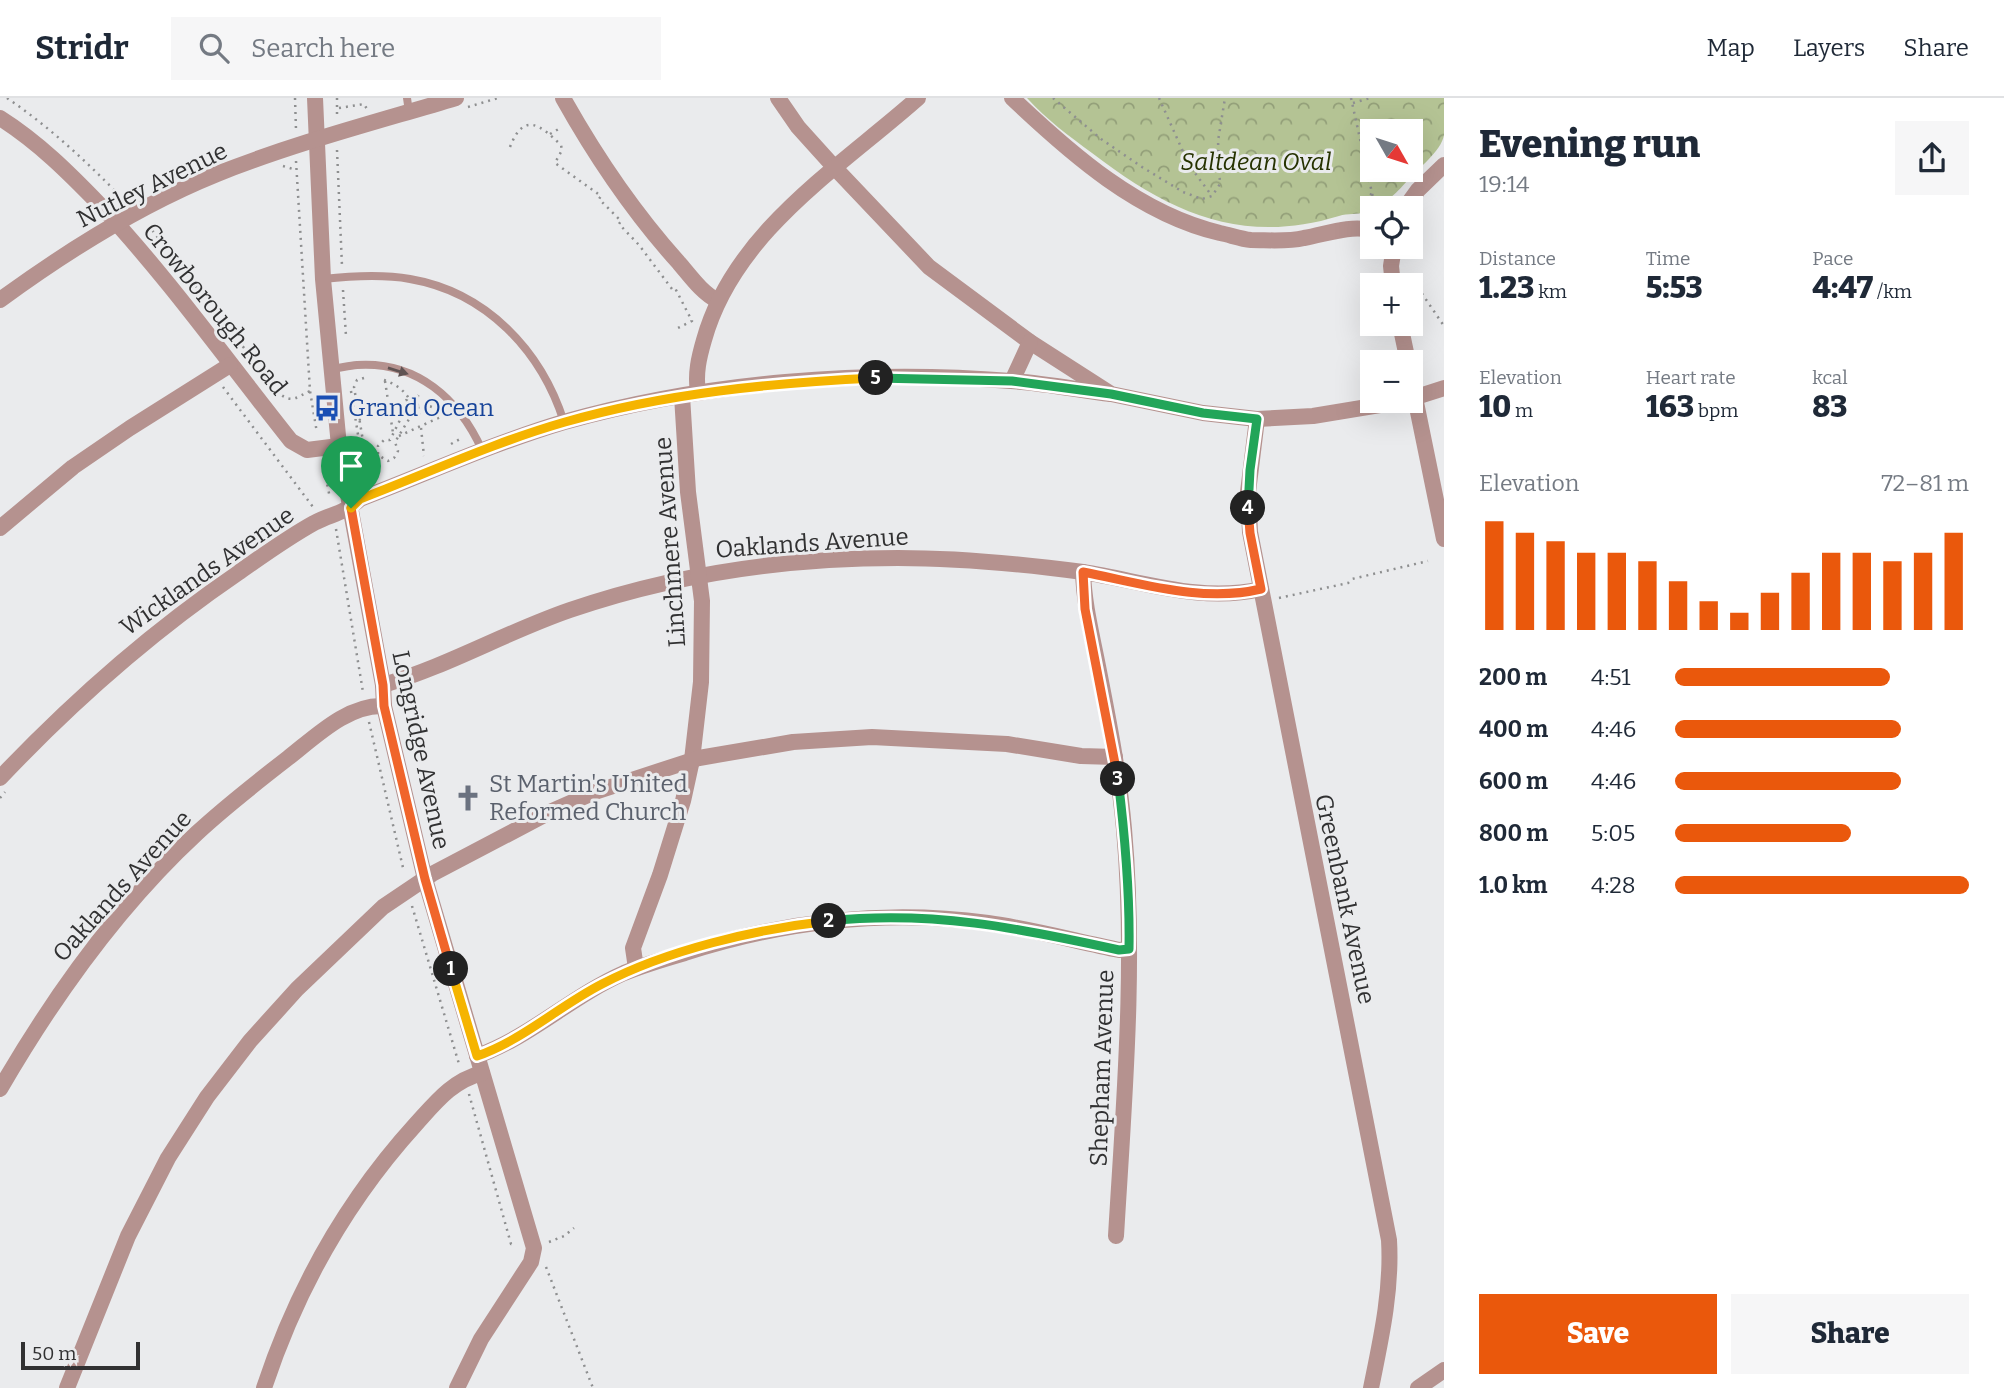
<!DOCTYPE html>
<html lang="en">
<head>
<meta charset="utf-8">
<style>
  body { margin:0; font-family:Bitter,serif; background:#f6f6f7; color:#1f2937; height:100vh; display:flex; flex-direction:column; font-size:26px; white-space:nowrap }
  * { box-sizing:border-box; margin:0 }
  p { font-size:23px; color:#747a83 }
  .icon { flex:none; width:38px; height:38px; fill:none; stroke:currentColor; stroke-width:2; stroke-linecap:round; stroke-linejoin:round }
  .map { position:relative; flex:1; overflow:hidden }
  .sheet { display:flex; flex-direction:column; background:#fff; width:560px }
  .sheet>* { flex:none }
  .needle { width:46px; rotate:129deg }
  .tools { position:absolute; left:1360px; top:21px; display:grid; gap:14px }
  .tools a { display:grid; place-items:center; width:63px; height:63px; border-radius:0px; background:#fff; box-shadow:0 7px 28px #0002; font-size:35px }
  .scale { position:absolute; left:21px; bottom:18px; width:119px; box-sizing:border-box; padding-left:7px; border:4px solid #313132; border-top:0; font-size:19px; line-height:24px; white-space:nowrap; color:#313132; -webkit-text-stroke:5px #eaebed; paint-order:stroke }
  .pin { position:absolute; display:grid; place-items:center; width:60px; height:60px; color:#fff; margin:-72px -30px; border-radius:50% 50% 50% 0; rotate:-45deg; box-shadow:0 0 7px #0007 }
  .pin .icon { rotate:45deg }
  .km { position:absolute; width:35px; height:35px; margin:-18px; border-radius:50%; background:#222; color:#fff; font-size:19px; line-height:35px; text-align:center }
  .round { display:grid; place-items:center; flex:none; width:74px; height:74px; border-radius:0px; background:#f6f6f7 }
  .overview { display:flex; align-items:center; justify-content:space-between; height:119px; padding:0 35px }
  h1 { font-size:38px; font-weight:800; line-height:52px }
  .figures { display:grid; grid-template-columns:repeat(3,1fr); gap:10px; height:119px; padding:7px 35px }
  .figures div { display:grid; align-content:center }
  .figures b { font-size:30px; font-weight:800 }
  .figures small { font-size:19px; font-weight:400 }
  .figures p { font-size:19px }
  .chart { height:196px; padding:14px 35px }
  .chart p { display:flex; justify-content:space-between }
  .chart svg { width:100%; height:126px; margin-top:7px; stroke:#ea580c; stroke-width:6 }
  .primary-button { display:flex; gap:14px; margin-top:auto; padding:14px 35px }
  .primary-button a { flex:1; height:80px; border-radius:0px; background:#ea580c; color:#fff; font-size:28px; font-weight:800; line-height:80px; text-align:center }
  .primary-button a+a { background:#f6f6f7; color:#1f2937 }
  ul { padding:0 35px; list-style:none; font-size:23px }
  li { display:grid; grid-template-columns:112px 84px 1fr; align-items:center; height:52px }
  li i { height:18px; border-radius:9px; background:#ea580c }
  header { display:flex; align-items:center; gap:42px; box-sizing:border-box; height:98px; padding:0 35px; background:#fff; border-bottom:2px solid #e0e1e3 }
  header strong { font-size:33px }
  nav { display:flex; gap:38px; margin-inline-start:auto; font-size:24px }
  .search { width:490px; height:63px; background:#f6f6f7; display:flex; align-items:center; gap:18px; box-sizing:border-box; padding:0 24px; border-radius:0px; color:#747a83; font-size:26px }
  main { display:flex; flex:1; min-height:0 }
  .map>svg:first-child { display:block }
  .park { fill:url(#park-crowns); fill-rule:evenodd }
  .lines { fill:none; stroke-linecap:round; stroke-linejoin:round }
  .path { stroke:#8e8f90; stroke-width:2.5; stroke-dasharray:2 5; stroke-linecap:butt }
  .lane { stroke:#b5928f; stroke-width:8 }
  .street { stroke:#b5928f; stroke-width:16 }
  .oneway { fill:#5f5353 }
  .split-1-casing { stroke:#fff; stroke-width:14 }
  .split-2-casing { stroke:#fff; stroke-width:14 }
  .split-3-casing { stroke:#fff; stroke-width:14 }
  .split-4-casing { stroke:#fff; stroke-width:14 }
  .split-5-casing { stroke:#fff; stroke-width:14 }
  .split-6-casing { stroke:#fff; stroke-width:14 }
  .split-1 { stroke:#f0652b; stroke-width:9 }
  .split-2 { stroke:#f5b400; stroke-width:9 }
  .split-3 { stroke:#22a559; stroke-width:9 }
  .split-4 { stroke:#f0652b; stroke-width:9 }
  .split-5 { stroke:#22a559; stroke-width:9 }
  .split-6 { stroke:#f5b400; stroke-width:9 }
  .labels { text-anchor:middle; stroke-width:6; stroke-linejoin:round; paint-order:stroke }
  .park-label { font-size:24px; font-style:italic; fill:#263200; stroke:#eaebed }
  .street-label { font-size:24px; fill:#313132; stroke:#eaebed }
  .transit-label { font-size:24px; fill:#164399; stroke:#eaebed; text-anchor:start }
  .worship-label { font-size:24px; fill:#5b616d; stroke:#eaebed; text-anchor:start }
</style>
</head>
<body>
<header>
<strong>Stridr</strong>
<div class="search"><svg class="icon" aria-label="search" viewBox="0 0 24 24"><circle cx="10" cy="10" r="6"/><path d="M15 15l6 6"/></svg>Search here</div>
<nav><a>Map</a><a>Layers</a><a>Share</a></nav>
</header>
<main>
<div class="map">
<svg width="1444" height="1290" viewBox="0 0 1444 1290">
  <defs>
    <pattern id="park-crowns" width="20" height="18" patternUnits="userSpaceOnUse" patternTransform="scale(1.75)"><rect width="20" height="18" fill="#b4c394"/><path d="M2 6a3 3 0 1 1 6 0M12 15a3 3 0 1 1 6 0" fill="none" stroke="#939f79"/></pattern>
  </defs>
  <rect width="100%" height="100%" fill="#eaebed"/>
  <path class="park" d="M1027 0H1444C1444 12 1444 26 1444 37 1441 54 1418 70 1407 83 1397 95 1381 110 1365 114 1357 117 1348 115 1339 118 1241 148 1169 114 1092 55 1069 38 1047 22 1027 0ZM1372 33H1410V72H1372Z"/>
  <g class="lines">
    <g class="path">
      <path d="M7 0C51 30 88 65 125 103"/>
      <path d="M295 0 296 32"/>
      <path d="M337 0V18"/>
      <path d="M1053 0 1101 41 1142 69 1183 94 1202 101 1212 98 1220 86 1218 43 1225 0"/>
      <path d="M1159 0 1189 67 1212 98"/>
      <path d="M1351 0 1372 95 1368 100 1366 115"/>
      <path d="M1353 5 1370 0"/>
      <path d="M468 9 498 0"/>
      <path d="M339 10 364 6 367 11"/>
      <path d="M550 36 562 29"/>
      <path d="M510 49C524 13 540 27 561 47L562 52 555 65 601 98 599 101 621 123 619 126 639 147 672 191 675 190 692 223 674 232"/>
      <path d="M337 52 342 168"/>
      <path d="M296 63 310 293 317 335"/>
      <path d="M283 68 296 72"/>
      <path d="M1372 96 1377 106 1374 110"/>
      <path d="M148 127 280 296C293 306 298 298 310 293"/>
      <path d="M1410 178 1444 228"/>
      <path d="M343 192 346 238"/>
      <path d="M364 280 357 282 354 289 367 367 370 373 377 377"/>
      <path d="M384 282C394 285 406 293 410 303"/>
      <path d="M385 283 393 335"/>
      <path d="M223 289 313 409"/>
      <path d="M351 293 364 374 371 380"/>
      <path d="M406 302 418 308 419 316 415 319 411 318 395 344 398 353 394 360 388 363 378 357V348L384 342H390L404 314 400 310 401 305Z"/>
      <path d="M414 305 421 293"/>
      <path d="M417 307 421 305 440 312"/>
      <path d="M359 322 370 315 389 311"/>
      <path d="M421 330 424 358"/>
      <path d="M399 338 447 316"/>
      <path d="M451 346 460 341 461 338"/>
      <path d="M323 366 330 400"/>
      <path d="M336 431 363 594"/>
      <path d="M1279 500 1348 485 1352 481 1428 463"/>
      <path d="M369 624 404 774"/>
      <path d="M0 700 5 694"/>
      <path d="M412 808 459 966"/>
      <path d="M469 996 511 1146 516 1145"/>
      <path d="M549 1144 564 1138 574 1130"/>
      <path d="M546 1169 593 1290"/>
    </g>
    <g class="lane">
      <path d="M407 0 409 14"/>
      <path d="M323 181C351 178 382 176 410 181 486 194 541 252 564 324"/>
      <path d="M330 271C339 270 348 268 357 267 417 263 459 301 482 352"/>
    </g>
    <g class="street">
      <path d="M315 0 323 181 339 348 383 587 384 608 425 781 534 1150 531 1164 481 1241 457 1290"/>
      <path d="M563 0C596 59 634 115 679 165 691 179 702 195 718 203"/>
      <path d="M778 0 798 29 835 70 929 169 1030 244 1111 296 1203 315 1257 321 1313 318 1404 303"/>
      <path d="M1012 0C1071 56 1139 116 1220 135 1230 137 1241 141 1251 142 1268 142 1287 144 1304 140 1327 136 1348 127 1372 132"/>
      <path d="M0 20C38 44 69 75 100 107 169 181 228 264 291 343L307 352 339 348"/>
      <path d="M1405 110 1418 92 1444 67"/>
      <path d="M1393 187 1391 168 1394 149"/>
      <path d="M0 202C67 153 140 107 217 76 295 45 376 24 456 0"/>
      <path d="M1400 226 1408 264"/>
      <path d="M1410 275 1444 441"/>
      <path d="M1012 283 1030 244"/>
      <path d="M698 294C695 276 699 259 704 242 734 134 839 70 918 0"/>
      <path d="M1410 301 1444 290"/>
      <path d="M1257 321 1248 394 1250 434 1389 1142C1392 1192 1381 1241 1371 1290"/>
      <path d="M0 430 73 369 130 330 230 267"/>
      <path d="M1083 474C1084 505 1091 533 1097 563 1108 619 1119 674 1124 731 1136 866 1124 1003 1116 1138"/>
      <path d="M383 587C448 568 506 534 570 512 675 476 787 460 898 460 959 460 1022 466 1083 474 1142 483 1200 505 1261 491"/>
      <path d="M0 680C73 603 150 535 238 475 262 458 287 440 314 425 333 415 342 417 360 401 428 375 494 345 564 324 705 284 865 271 1011 283 1044 285 1078 292 1111 296"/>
      <path d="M636 870 633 850 660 777 683 703 692 662 701 584 702 503 688 394 682 298"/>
      <path d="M477 958C530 939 572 898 624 875 644 867 664 861 685 855 784 823 885 811 988 825 1032 831 1075 843 1119 852L1129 851"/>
      <path d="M0 991C54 898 118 808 197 735 226 708 257 684 288 660 315 639 348 606 384 608"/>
      <path d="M67 1290 128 1138 168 1060 207 999 250 943 297 891 383 809 432 776 552 713 595 694 699 660 793 644 872 639 1007 646 1081 658 1115 659"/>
      <path d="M264 1290C296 1193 347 1102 416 1026 436 1004 452 983 482 975"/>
      <path d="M1418 1290 1444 1272"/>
    </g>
  </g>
  <defs><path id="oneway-solid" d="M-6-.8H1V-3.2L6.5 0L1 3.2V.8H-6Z" transform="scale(1.75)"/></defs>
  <use class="oneway" href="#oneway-solid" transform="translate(398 273) rotate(17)"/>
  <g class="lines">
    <g class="split-1-casing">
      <path id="split-1" d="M351 410 383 587 384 608 425 781 451 871"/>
    </g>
    <g class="split-2-casing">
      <path id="split-2" d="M451 871 477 958C523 942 559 908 602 886 667 852 756 831 829 823"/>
    </g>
    <g class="split-3-casing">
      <path id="split-3" d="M829 823C931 812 1019 830 1119 852L1129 851C1130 794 1125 738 1118 681"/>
    </g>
    <g class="split-4-casing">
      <path id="split-4" d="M1118 681 1085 511 1083 474C1141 485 1202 505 1261 491L1250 435 1248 410"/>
    </g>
    <g class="split-5-casing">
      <path id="split-5" d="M876 280 1012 283 1111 296 1203 315 1257 321 1250 372 1248 410"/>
    </g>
    <g class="split-6-casing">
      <path id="split-6" d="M351 410 360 401C428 375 495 344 565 324 667 295 770 285 876 280"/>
    </g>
    <use href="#split-1" class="split-1"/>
    <use href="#split-2" class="split-2"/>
    <use href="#split-3" class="split-3"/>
    <use href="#split-4" class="split-4"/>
    <use href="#split-5" class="split-5"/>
    <use href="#split-6" class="split-6"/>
  </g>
  <defs>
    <g id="bus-bare" transform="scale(2.1)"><path d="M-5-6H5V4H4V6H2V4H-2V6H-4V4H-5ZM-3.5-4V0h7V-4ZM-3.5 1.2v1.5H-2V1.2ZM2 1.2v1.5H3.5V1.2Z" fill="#1a4fb4" stroke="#eaebed" stroke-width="2.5" paint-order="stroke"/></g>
    <g id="church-bare" transform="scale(2.1)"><path d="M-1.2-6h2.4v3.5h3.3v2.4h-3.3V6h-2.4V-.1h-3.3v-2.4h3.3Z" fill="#6b7280" stroke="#eaebed" stroke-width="2.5" paint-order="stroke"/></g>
  </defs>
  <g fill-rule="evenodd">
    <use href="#bus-bare" x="327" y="310"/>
    <use href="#church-bare" x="468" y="700"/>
  </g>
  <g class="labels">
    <g class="park-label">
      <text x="1256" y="72">Saltdean Oval</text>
    </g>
    <g class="street-label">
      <text transform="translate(152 87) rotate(-26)" y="8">Nutley Avenue</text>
      <text transform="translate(215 211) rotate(51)" y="8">Crowborough Road</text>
      <text transform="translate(670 444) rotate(-94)" y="8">Linchmere Avenue</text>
      <text transform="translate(812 445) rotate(-4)" y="8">Oaklands Avenue</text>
      <text transform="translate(207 473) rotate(-35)" y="8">Wicklands Avenue</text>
      <text transform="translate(421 652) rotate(78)" y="8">Longridge Avenue</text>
      <text transform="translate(122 788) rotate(-48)" y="8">Oaklands Avenue</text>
      <text transform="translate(1345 801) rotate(78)" y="8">Greenbank Avenue</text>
      <text transform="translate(1102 970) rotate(-88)" y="8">Shepham Avenue</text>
    </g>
    <g class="transit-label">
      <text x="348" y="318">Grand Ocean</text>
    </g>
    <g class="worship-label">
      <text x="489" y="694">St Martin's United<tspan x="489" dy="28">Reformed Church</tspan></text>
    </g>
  </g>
</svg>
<div class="tools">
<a><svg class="needle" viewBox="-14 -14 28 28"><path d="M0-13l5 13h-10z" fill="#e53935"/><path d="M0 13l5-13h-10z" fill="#747a83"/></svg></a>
<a><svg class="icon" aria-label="locate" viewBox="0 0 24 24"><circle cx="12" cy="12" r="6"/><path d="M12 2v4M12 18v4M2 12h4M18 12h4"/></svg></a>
<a>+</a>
<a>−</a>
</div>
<div class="scale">50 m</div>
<div class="pin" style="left:351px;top:410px;background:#1e9e55"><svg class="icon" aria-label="arrive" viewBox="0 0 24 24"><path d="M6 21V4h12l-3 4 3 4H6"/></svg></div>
<b class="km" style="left:451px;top:871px">1</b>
<b class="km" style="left:829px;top:823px">2</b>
<b class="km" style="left:1118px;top:681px">3</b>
<b class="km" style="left:1248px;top:410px">4</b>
<b class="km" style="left:876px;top:280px">5</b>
</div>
<section class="sheet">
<div class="overview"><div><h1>Evening run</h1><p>19:14</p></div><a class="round"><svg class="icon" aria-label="share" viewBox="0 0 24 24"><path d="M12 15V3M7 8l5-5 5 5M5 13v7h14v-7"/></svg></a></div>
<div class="figures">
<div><p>Distance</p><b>1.23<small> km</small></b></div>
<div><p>Time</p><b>5:53</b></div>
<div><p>Pace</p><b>4:47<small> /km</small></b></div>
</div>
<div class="figures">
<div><p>Elevation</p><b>10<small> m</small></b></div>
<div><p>Heart rate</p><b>163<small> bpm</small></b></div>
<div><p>kcal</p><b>83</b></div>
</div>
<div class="chart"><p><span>Elevation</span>72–81 m</p>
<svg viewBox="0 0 160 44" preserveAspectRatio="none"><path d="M5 44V6M15 44V10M25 44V13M35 44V17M45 44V17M55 44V20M65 44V27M75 44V34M85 44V38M95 44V31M105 44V24M115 44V17M125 44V17M135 44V20M145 44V17M155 44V10"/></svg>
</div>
<ul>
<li><b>200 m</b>4:51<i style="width:73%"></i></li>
<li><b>400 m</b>4:46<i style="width:77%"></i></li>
<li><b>600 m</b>4:46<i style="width:77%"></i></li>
<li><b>800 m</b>5:05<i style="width:60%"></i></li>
<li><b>1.0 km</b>4:28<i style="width:100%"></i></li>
</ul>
<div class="primary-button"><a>Save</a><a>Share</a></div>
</section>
</main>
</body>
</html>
